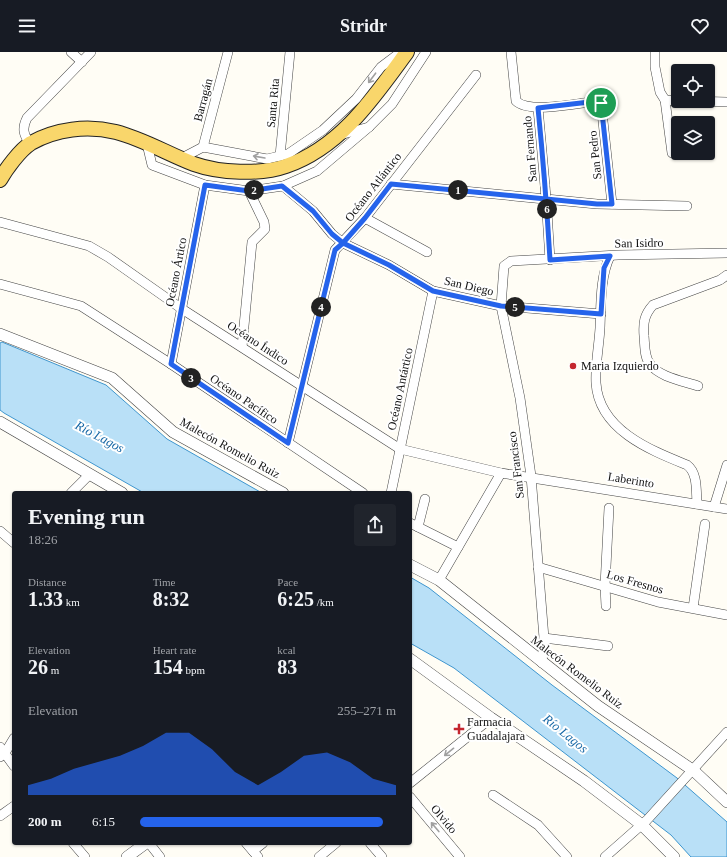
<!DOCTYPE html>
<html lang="en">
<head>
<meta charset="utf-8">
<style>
  body { margin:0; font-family:Georgia,serif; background:#20242c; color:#f1f3f6; height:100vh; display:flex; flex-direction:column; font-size:15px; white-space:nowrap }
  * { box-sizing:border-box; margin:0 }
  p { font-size:13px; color:#9ea1a6 }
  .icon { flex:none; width:22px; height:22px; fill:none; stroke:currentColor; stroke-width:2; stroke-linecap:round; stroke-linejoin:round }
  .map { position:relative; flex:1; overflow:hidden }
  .sheet { position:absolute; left:12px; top:439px; width:400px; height:354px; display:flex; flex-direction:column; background:#171b24; border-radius:4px; box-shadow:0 1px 3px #0004 }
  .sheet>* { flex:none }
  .tools { position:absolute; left:671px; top:12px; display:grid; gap:8px }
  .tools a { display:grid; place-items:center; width:44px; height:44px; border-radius:4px; background:#171b24; box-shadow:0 1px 3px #0004; font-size:20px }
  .pin { position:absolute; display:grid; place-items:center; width:34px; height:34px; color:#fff; margin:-17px; border:2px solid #fff; border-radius:50%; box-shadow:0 1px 4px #0007 }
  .km { position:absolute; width:20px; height:20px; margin:-10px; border-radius:50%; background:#222; color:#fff; font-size:11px; line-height:20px; text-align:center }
  .round { display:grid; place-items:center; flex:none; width:42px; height:42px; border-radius:4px; background:#20242c }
  .summary { display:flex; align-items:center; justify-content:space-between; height:68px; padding:0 16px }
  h1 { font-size:22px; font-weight:600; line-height:30px }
  .stats { display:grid; grid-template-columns:repeat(3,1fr); gap:6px; height:68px; padding:4px 16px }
  .stats div { display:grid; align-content:center }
  .stats b { font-size:20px; font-weight:600 }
  .stats small { font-size:11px; font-weight:400 }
  .stats p { font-size:11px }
  .chart { height:112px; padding:8px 16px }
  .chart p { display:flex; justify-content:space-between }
  .chart svg { width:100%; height:72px; margin-top:4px; fill:#2563eb; opacity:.7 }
  ul { padding:0 16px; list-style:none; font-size:13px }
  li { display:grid; grid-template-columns:64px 48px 1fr; align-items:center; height:30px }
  li i { height:10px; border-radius:5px; background:#2563eb }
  header { display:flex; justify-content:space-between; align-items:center; height:52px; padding:0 16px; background:#171b24; font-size:18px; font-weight:600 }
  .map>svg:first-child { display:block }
  .water { fill:#b9e0f7; stroke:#3f96cf }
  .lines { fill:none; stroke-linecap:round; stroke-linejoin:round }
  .minor-casing { stroke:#444; stroke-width:10 }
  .tertiary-casing { stroke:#444; stroke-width:12 }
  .primary-casing { stroke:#222; stroke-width:16 }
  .minor { stroke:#fff; stroke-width:9 }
  .tertiary { stroke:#fff; stroke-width:11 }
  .primary { stroke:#f9d66b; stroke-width:14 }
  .minor-bridge-casing { stroke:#444; stroke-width:10; stroke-linecap:butt }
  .minor-bridge { stroke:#fff; stroke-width:9 }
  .oneway { stroke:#a0a0a0 }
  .route-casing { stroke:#fff; stroke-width:8 }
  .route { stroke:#2563eb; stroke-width:5 }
  .poi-dot { fill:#c4262e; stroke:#fff; stroke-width:1.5 }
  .labels { text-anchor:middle; stroke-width:4; stroke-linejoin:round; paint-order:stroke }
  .street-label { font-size:12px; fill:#111; stroke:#fff }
  .poi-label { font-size:12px; fill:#111; stroke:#fff; text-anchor:start }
  .water-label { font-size:13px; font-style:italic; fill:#1768a6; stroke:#fff }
</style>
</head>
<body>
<header><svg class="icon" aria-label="menu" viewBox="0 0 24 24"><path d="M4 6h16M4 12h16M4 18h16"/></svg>Stridr<svg class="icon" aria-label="heart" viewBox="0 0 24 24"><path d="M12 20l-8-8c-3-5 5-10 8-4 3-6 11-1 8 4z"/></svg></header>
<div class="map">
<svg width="727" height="805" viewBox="0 0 727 805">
  <rect width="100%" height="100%" fill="#fffdf5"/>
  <g class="water">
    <path d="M2 290 106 333 167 387 262 441H144L4 361 0 358V291Z"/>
    <path d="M410 525 429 536 552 633 677 726 727 770V805H691L671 783 454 616 410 591Z"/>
  </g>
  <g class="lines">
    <g class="minor-casing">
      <g id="minor">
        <path d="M71 0 82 10"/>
        <path d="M511 0 516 49C529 62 579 51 598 49L601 51 612 152"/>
        <path d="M655 0V15L660 40 665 48 672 101"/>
        <path d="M665 48 678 49"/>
        <path d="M690 49 727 50"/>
        <path d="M538 56 545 134"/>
        <path d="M340 83 369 75 392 52 426 0"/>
        <path d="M30 92C23 82 22 76 27 66L91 0"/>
        <path d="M147 92 152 113 205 133 249 139 283 134 317 119 369 75"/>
        <path d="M203 95 228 0"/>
        <path d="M280 104 290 0"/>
        <path d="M182 106 203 95 267 107 288 102 323 78 356 47 381 15 401 0"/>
        <path d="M391 132 597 152 687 154"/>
        <path d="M283 134 313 159 332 182 343 191 389 213 433 239 501 254 601 262"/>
        <path d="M547 160 550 208"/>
        <path d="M365 166 427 200"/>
        <path d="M0 170 89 194 108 205 182 257 400 397 501 421 727 457"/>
        <path d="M610 204C600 225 601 252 600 276 599 294 595 313 596 331 599 378 650 398 687 413 698 421 696 439 697 452"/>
        <path d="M0 232 81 254 171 312 363 441"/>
        <path d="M242 295 252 190 265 177 264 170 249 139"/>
        <path d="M171 312 205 133"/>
        <path d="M698 334C683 329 659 325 650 312 644 305 645 293 644 284 643 271 644 263 653 253L720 228 727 223"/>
        <path d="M288 391 335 198 365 166 476 23"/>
        <path d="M71 441 90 422"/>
        <path d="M391 441 433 239"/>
        <path d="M714 455 727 413"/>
        <path d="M410 471 458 495"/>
        <path d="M418 475 425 447"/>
        <path d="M0 479 14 491"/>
        <path d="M538 515 658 550 727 563"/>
        <path d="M439 528 501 421"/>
        <path d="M606 554 605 534 609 456"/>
        <path d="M693 556 705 472"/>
        <path d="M544 586 608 594"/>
        <path d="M542 611 544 586 531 424 520 346 501 254 504 214 511 209 618 203 727 201"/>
        <path d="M0 695 14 714"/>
        <path d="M0 705 5 701 14 686"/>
        <path d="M410 731 491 666"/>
        <path d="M493 743 538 773 567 805"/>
        <path d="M410 745 460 805"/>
        <path d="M0 764 14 754"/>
        <path d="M73 791 85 805"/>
        <path d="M149 791 160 805"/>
        <path d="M246 791 258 805"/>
        <path d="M370 791 382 805"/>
        <path d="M253 799 263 791"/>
        <path d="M319 805 336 791"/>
        <path d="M605 805 647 768 727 680"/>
      </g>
    </g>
    <g class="tertiary-casing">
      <g id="tertiary">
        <path d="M0 282 112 326 173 380 283 441"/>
        <path d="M0 370 122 441"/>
        <path d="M410 513 439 528 598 654 694 719 727 750"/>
        <path d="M410 607 491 666 584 729 642 773 674 805"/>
        <path d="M127 805 146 791"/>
      </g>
    </g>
    <g class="primary-casing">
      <path id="primary" d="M0 128C6 117 20 98 31 91 56 77 87 73 116 80 143 87 168 102 194 112 219 121 261 123 286 114 341 95 374 45 407 0"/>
    </g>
    <use href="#minor" class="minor"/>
    <use href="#tertiary" class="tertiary"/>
    <use href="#primary" class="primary"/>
    <g class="minor-bridge-casing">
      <path id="minor-bridge" d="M545 134 547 160"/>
    </g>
    <use href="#minor-bridge" class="minor-bridge"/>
  </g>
  <defs><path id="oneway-shaft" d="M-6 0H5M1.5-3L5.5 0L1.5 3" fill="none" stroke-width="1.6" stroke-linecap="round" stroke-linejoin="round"/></defs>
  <g class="oneway">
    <use href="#oneway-shaft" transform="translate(372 26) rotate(127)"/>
    <use href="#oneway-shaft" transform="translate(259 105) rotate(-170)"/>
    <use href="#oneway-shaft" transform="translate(449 700) rotate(141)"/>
    <use href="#oneway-shaft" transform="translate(435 775) rotate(-130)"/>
  </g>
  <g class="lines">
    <g class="route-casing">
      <path id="route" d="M601 51 612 152H597L391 132 365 166 343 191 332 182 313 159 282 134 249 139 205 133 171 312 288 391 335 198 343 191 389 213 433 239 501 254 601 262 604 216 610 204 550 208C547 157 543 106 538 56L598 49 601 51"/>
    </g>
    <use href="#route" class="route"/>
  </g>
  <g class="poi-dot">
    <circle cx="573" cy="314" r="4"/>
    <path d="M457 671h4v4h4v4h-4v4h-4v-4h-4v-4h4z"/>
  </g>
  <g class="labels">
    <g class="street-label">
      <text transform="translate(203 48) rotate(-75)" y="4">Barragán</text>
      <text transform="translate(273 51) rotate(-85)" y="4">Santa Rita</text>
      <text transform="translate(530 97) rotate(-95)" y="4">San Fernando</text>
      <text transform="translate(595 103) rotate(-96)" y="4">San Pedro</text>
      <text transform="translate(373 135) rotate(-52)" y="4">Océano Atlántico</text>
      <text transform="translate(639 191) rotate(-1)" y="4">San Isidro</text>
      <text transform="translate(176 220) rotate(-79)" y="4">Océano Ártico</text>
      <text transform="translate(469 234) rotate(13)" y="4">San Diego</text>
      <text transform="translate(258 291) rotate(33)" y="4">Océano Índico</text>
      <text transform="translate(400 337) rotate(-78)" y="4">Océano Antártico</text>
      <text transform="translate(244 347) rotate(34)" y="4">Océano Pacífico</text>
      <text transform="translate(230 396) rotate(29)" y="4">Malecón Romelio Ruiz</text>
      <text transform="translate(516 413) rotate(-97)" y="4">San Francisco</text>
      <text transform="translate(631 428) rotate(9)" y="4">Laberinto</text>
      <text transform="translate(635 530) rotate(16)" y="4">Los Fresnos</text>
      <text transform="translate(577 620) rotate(37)" y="4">Malecón Romelio Ruiz</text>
      <text transform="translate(444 767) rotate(50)" y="4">Olvido</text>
    </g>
    <g class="poi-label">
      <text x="581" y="318">Maria Izquierdo</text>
      <text x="467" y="674">Farmacia<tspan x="467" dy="14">Guadalajara</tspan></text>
    </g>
    <g class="water-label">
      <text transform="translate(100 384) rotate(28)" y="5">Río Lagos</text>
      <text transform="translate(566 681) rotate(39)" y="5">Río Lagos</text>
    </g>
  </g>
</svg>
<div class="tools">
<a><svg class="icon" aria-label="locate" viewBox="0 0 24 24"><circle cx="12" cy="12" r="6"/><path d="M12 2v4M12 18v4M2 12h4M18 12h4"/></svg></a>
<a><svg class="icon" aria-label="layers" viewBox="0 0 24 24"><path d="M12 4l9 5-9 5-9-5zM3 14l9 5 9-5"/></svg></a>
</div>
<div class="pin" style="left:601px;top:51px;background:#1e9e55"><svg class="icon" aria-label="arrive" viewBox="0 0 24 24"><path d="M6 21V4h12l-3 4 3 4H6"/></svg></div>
<b class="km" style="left:458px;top:138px">1</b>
<b class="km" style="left:254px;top:138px">2</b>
<b class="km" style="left:191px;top:326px">3</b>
<b class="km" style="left:321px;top:255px">4</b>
<b class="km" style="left:515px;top:255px">5</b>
<b class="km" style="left:547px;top:157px">6</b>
<section class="sheet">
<div class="summary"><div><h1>Evening run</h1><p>18:26</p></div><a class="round"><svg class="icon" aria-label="share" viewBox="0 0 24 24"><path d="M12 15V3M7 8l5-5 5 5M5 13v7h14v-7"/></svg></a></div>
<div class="stats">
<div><p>Distance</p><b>1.33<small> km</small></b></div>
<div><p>Time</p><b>8:32</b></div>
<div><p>Pace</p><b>6:25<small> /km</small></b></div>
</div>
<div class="stats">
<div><p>Elevation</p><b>26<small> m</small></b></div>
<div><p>Heart rate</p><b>154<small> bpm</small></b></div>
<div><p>kcal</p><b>83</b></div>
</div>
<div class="chart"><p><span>Elevation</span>255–271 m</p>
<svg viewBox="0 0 160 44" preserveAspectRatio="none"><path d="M0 44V38L10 34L20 28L30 24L40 20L50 14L60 6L70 6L80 16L90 30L100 38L110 30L120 20L130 18L140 24L150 34L160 38V44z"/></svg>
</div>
<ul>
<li><b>200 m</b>6:15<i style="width:95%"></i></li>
</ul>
</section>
</div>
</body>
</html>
